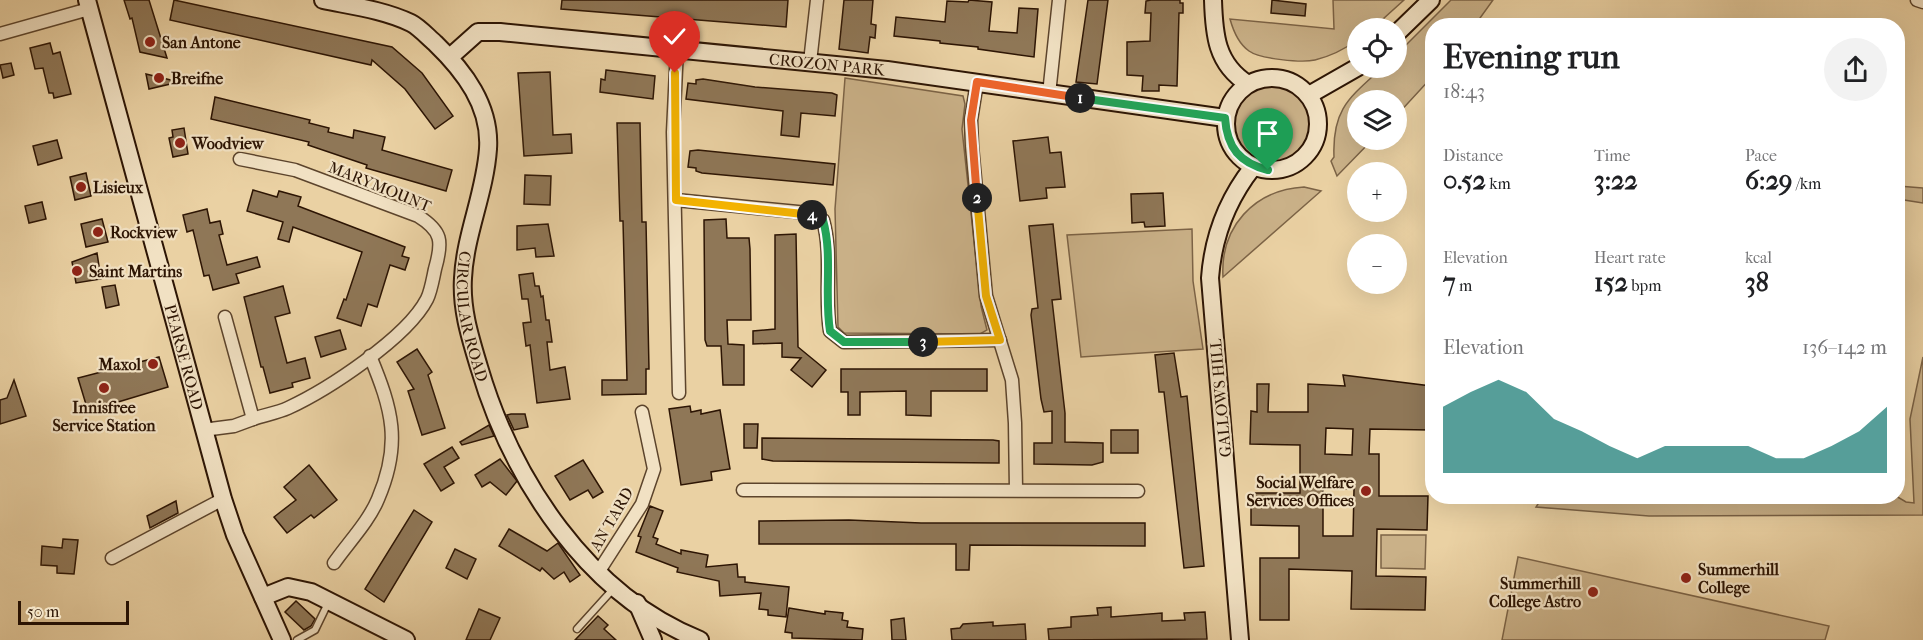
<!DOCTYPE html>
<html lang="en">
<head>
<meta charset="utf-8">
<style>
  body { margin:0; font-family:"IM FELL French Canon",serif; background:#f2f2f2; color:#202124; height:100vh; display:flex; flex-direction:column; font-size:22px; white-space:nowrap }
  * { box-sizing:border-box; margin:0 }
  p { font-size:20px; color:#757577 }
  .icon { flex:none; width:33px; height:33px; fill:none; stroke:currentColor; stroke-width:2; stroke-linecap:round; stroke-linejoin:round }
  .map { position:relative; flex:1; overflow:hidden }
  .panel { position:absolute; left:1425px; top:18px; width:480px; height:486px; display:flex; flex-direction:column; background:#fff; border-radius:24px; box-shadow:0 6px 24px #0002 }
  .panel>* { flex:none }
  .buttons { position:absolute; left:1347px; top:18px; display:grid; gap:12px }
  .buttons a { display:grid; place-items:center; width:60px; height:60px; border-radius:50%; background:#fff; box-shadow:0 6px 24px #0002; font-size:30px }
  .scale { position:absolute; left:18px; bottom:15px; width:111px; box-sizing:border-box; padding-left:6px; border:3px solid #2d1504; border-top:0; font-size:16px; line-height:21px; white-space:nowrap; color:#2d1504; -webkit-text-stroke:4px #f1e1c3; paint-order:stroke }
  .pin { position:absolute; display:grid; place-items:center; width:51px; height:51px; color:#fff; margin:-62px -26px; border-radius:50% 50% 50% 0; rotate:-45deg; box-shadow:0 0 6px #0007 }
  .pin .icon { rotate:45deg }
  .km { position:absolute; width:30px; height:30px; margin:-15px; border-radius:50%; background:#222; color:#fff; font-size:16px; line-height:30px; text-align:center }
  .round { display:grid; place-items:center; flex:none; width:63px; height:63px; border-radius:32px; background:#f2f2f2 }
  .headline { display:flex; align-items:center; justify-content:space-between; height:102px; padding:0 18px }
  h1 { font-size:33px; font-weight:700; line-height:45px }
  .figures { display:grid; grid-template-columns:repeat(3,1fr); gap:9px; height:102px; padding:6px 18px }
  .figures div { display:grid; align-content:center }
  .figures b { font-size:26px; font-weight:700 }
  .figures small { font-size:16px; font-weight:400 }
  .figures p { font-size:16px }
  .chart { height:168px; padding:12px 18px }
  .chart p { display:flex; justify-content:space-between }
  .chart svg { width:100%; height:108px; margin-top:6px; fill:#0f766e; opacity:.7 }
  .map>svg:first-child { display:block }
  .green { fill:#cab188; stroke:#7c6346; stroke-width:1.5 }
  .building { fill:#8f7757; stroke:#2d1504; stroke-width:1.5; fill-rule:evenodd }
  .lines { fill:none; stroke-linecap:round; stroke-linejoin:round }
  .lane-casing { stroke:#5c442c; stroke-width:9 }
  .street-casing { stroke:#5c442c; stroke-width:15 }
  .secondary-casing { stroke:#2d1504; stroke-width:20 }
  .lane { stroke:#f1e1c3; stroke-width:6 }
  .street { stroke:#f1e1c3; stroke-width:12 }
  .secondary { stroke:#f1e1c3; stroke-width:16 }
  .split-1-casing { stroke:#fff; stroke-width:12 }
  .split-2-casing { stroke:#fff; stroke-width:12 }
  .split-3-casing { stroke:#fff; stroke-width:12 }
  .split-4-casing { stroke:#fff; stroke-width:12 }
  .split-5-casing { stroke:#fff; stroke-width:12 }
  .split-1 { stroke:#22a559; stroke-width:8 }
  .split-2 { stroke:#f0652b; stroke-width:8 }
  .split-3 { stroke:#f5b400; stroke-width:8 }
  .split-4 { stroke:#22a559; stroke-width:8 }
  .split-5 { stroke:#f5b400; stroke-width:8 }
  .poi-dot { fill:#8f2418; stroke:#f1e1c3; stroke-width:2 }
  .labels { text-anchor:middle; stroke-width:4.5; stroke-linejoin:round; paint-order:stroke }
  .poi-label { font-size:16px; font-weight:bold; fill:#2d1504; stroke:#f1e1c3; text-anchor:start }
  .street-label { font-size:16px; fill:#2d1504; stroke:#f1e1c3 }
</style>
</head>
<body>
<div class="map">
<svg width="1923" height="640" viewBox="0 0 1923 640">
  <rect width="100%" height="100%" fill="#ead1a3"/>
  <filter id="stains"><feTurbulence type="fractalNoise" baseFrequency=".00333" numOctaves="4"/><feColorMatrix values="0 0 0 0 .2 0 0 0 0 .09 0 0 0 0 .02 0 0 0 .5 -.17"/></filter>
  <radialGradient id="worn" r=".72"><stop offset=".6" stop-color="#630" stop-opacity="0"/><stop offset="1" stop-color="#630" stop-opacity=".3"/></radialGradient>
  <g class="green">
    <path d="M1333 0H1404L1373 28H1358L1357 40C1345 49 1331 56 1315 60 1302 63 1260 59 1249 51 1239 44 1233 30 1230 19L1334 29Z"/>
    <path d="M1451 0H1493L1475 25 1432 26V77L1397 115 1396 100H1358V140H1372L1337 176 1331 161 1334 157C1332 109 1349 98 1382 68H1396L1397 54Z"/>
    <path d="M845 78 963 96 965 104 962 129 981 306 987 330 980 334 844 333 838 327 835 209Z"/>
    <circle cx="1272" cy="124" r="39"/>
    <path d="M1898 186 1923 188V203L1898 199Z"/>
    <path d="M1304 187 1321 191 1223 277C1220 227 1254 190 1304 187Z"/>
    <path d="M1192 229 1193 281 1203 349 1081 357 1067 235Z"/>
    <path d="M1923 357V515L1649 516 1536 507 1543 496H1896L1906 502 1914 503 1910 419Z"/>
    <path d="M1381 535H1426L1425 569 1381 568Z"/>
    <path d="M1518 557 1829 626 1825 640H1502Z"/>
  </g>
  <g class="building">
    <path d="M124 0H149L167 58 140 52 132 18 130 19Z"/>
    <path d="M174 0 392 47 422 73 453 116 435 129 405 89 372 60 371 65 170 20Z"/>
    <path d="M562 0H788L786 27 561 9Z"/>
    <path d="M844 0H873L871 24 876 25 875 38 870 37 868 53 839 49Z"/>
    <path d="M969 0 992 2 989 31 1017 33 1019 8 1038 9 1034 57 978 49V47L940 43V41L894 36 896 17 945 22 947 1 968 2Z"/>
    <path d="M1088 0H1108L1097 84 1076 82Z"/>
    <path d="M1151 0H1180V3H1183V13H1179L1177 86 1159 85V91H1142L1143 76 1127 75V42L1150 41 1151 13H1145L1146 1Z"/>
    <path d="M1272 0 1306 4 1305 16 1271 13Z"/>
    <path d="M50 43 53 54 60 52 71 94 54 98 53 93H49L43 68 35 69 30 48Z"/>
    <path d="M11 63 14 75 3 78 0 65Z"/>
    <path d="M606 70 655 76 653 99 600 92 601 79 605 80Z"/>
    <path d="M550 72 553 135 571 134 572 153 524 156 518 73Z"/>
    <path d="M146 74 179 82 149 89Z"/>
    <path d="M703 79 755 87 832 93 837 95 835 116 801 113 799 137 781 135 783 111 686 99 688 83 696 84V80Z"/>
    <path d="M215 97 310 120 309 123 329 128 328 132 353 138 354 130 385 137 382 150 452 170 446 191 366 168 367 165 308 145 309 142 211 119Z"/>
    <path d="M617 123H640L642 222H646L649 369H646V394L602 395V380H627L623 221H620Z"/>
    <path d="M184 128 188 154 173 157 169 138 173 137 172 130Z"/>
    <path d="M1048 137 1050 153 1061 152 1065 187 1046 188 1047 198 1020 201 1013 141Z"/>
    <path d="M57 140 62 158 38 165 33 146Z"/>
    <path d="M698 150 835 164 833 185 702 173 696 171V168L688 167 690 151Z"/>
    <path d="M86 173 91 196 75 200 70 177Z"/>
    <path d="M525 175 551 176 550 205 524 204Z"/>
    <path d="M253 190 277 197 279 191 301 197 298 206 405 247 402 256 409 258 405 270 390 265 377 307 368 304 361 326 337 318 344 299 346 300 362 252 293 227 289 242 278 239 283 222 247 211Z"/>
    <path d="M1163 193 1165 226 1145 227 1144 222 1132 223 1131 194Z"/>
    <path d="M42 202 46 219 29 223 25 206Z"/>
    <path d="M207 209 210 223 220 221 223 234 219 235 227 265 257 257 260 267 236 274 239 283 213 290 209 275 204 276 193 230 187 232 183 215Z"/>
    <path d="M102 219 108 242 86 247 81 224Z"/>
    <path d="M726 219 727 238H749L750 249 751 320H727L728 344 744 345V385H723L721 346H707L705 340 704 220Z"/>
    <path d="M548 224 554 256 536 257 535 248 517 250V226Z"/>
    <path d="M1053 224 1061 299 1052 300 1065 413V442L1103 443V462L1092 465 1034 464V443H1052V411L1044 412 1041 399 1031 315 1032 309 1038 308 1029 226Z"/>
    <path d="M796 234 798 347 826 370 812 387 791 370 801 358 782 357V343L753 344V331L775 329V235Z"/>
    <path d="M97 253 101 279 76 283 72 262Z"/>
    <path d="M533 273 535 286H539L541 297 543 296 546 320H549L552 342H547L550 370 565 367 570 399 537 403 530 345 526 346 523 323 531 322 528 299H522L519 275Z"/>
    <path d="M115 285 119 305 106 308 102 287Z"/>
    <path d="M283 286 290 313 275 317 287 363 305 358 310 378 292 383 293 387 270 393 263 367H261L244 297Z"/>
    <path d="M340 330 346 349 321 357 315 337Z"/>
    <path d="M417 349 432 372 428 375 445 428 422 435 408 391 414 389 397 362Z"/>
    <path d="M1174 353 1181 397 1187 396 1204 566 1184 568 1164 392H1159L1155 355Z"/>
    <path d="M159 357 168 387 88 411 78 378Z"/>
    <path d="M841 369H987V391H931V416L906 415V391L860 392V415H848V392H841Z"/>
    <path d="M1343 375 1431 386 1430 430 1370 429 1369 454H1379V496H1428L1427 530 1377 529 1376 576 1426 577 1425 610 1351 609 1352 571 1289 569V620H1260V558H1299V526L1251 525V493H1300V445L1250 444 1251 411 1257 412V384H1269L1268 412H1308V384L1345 386ZM1326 428 1353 429 1352 455 1325 454ZM1323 488 1354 489 1353 536H1323Z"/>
    <path d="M14 380 26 416 0 424V400L7 398Z"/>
    <path d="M690 406 691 412 701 410V414L720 410 730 469 711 472 712 480 681 485 669 409Z"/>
    <path d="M511 414H525L528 427 514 430 507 415Z"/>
    <path d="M744 424H758L757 448H744Z"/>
    <path d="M489 425 494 436 462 445 460 442Z"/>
    <rect x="1111" y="430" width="27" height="23"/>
    <path d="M762 438 993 440 999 441V463L773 461 762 459Z"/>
    <path d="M452 447 459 458 444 467 454 483 441 491 424 464Z"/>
    <path d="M500 459 517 481 506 495 490 482 482 487 475 475Z"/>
    <path d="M583 460 603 492 593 498 588 490 570 500 555 476Z"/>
    <path d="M309 465 337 500 314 518 311 515 287 533 274 517 296 500 284 487Z"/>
    <path d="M176 501 178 513 150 528 147 516Z"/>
    <path d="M650 506 663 511 653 537 658 539 656 544 681 554V550L708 555 706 567 737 564 738 577H745V582L789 587 786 617 768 615V610L759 609 761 593 720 596 719 581 677 572 678 568 636 552 641 537 638 536Z"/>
    <path d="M414 510 432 522 384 602 365 589Z"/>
    <path d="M849 520 921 523H1145V546L970 545 969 570H956V544H759V521Z"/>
    <path d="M509 529 547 551 558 543 580 575 570 582 564 572 554 579 542 568 540 571 499 546Z"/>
    <path d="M63 539 78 540 74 574 57 573V566L41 565 42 546 62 548Z"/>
    <path d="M455 549 476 559 467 579 446 568Z"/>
    <path d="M296 601 315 619 311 626 304 630 285 612Z"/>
    <path d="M1111 607V617L1162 613V621L1185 620 1184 613 1205 612 1207 639 1049 640 1048 629 1071 627V617L1098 615 1097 608Z"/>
    <path d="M789 608 825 614V611L843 613 842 620 848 621 847 627 863 629 862 640 792 638V633L785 632Z"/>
    <path d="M479 609 500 618 490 640H466Z"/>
    <path d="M598 616 608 625 604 629 616 640H575Z"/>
    <path d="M904 618 906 640H892L891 620Z"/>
    <path d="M993 622V626L1025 624 1026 640H952L951 629 960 628 963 624Z"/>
  </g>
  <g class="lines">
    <g class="lane-casing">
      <g id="lane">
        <path d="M577 629 615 587"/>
        <path d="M297 640 315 630 329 601"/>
      </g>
    </g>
    <g class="street-casing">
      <g id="street">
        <path d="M1917 0 1923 2"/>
        <path d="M0 34 89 9"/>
        <path d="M677 49 673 132 679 393"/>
        <path d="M810 62 817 0"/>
        <path d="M977 82 971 120 972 146 986 296 1012 380 1015 423 1016 490"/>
        <path d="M1049 94 1059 0"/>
        <path d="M676 200 808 213 823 220C833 256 824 294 830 331L844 342 1000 340"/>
        <path d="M225 317 253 419C264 415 277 413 288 408 327 390 407 338 427 299 431 291 433 278 435 269 443 241 442 231 418 216L295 170 240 159"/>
        <path d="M203 430 234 426 253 419"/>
        <path d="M743 490 1138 491"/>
        <path d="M112 558 223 499"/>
        <path d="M334 563C348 543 369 521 378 499 402 443 392 409 370 356"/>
        <path d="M599 571 642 504 654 469 642 412"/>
      </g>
    </g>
    <g class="secondary-casing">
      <g id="secondary">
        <path id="s1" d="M87 0 223 499 235 535 282 640"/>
        <path id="s2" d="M323 0C352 6 384 10 411 23 419 27 428 37 435 43 464 71 491 106 488 149 485 193 465 235 463 278 461 309 470 337 479 367 512 479 587 595 700 640"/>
        <path d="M1213 0C1214 34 1216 64 1248 84"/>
        <path d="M1396 34 1431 0"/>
        <path id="s3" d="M450 57 478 32H500L887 70 1225 118"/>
        <circle cx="1272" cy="124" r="46"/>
        <path d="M1309 95 1358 67"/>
        <path d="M263 597 288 587 311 592 406 640"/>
        <path d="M637 603 653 640"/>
        <path d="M1240 640 1210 278C1213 237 1227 200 1253 167"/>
      </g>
    </g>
    <use href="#lane" class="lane"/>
    <use href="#street" class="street"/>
    <use href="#secondary" class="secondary"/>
  </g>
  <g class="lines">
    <g class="split-1-casing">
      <path id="split-1" d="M1080 98 1225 118C1227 148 1240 163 1268 170"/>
    </g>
    <g class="split-2-casing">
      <path id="split-2" d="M977 198 971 120 977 82 1080 98"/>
    </g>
    <g class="split-3-casing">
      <path id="split-3" d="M923 342 1000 340 986 296 977 198"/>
    </g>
    <g class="split-4-casing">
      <path id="split-4" d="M812 215 823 220C833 256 824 294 830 331L844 342H923"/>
    </g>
    <g class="split-5-casing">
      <path id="split-5" d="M675 73 676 200 812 215"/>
    </g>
    <use href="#split-1" class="split-1"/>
    <use href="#split-2" class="split-2"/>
    <use href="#split-3" class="split-3"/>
    <use href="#split-4" class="split-4"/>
    <use href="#split-5" class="split-5"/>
  </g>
  <g class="poi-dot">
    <circle cx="150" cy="42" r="6"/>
    <circle cx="159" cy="78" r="6"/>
    <circle cx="180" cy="143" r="6"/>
    <circle cx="81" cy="187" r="6"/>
    <circle cx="98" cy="232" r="6"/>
    <circle cx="77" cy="271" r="6"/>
    <circle cx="153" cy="364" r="6"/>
    <circle cx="104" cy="388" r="6"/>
    <circle cx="1366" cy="491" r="6"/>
    <circle cx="1686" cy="578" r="6"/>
    <circle cx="1593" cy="592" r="6"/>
  </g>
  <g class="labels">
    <g class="poi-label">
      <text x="162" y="48">San Antone</text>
      <text x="171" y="84">Breifne</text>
      <text x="192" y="149">Woodview</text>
      <text x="93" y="193">Lisieux</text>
      <text x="110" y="238">Rockview</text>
      <text x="89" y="277">Saint Martins</text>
      <text x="141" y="370" text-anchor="end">Maxol</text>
      <text x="104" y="413" text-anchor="middle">Innisfree<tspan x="104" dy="18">Service Station</tspan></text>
      <text x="1354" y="488" text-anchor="end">Social Welfare<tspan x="1354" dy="18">Services Offices</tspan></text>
      <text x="1698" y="575">Summerhill<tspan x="1698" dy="18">College</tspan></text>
      <text x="1581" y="589" text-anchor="end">Summerhill<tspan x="1581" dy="18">College Astro</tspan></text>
    </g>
    <g class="street-label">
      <text dy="6" stroke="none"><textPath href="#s3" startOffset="388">CROZON PARK</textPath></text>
      <text transform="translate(380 186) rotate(22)" y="6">MARYMOUNT</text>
      <text dy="6" stroke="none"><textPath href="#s2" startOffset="416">CIRCULAR ROAD</textPath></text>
      <text dy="6" stroke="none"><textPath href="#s1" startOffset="370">PEARSE ROAD</textPath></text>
      <text transform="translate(1220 398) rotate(-95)" y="6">GALLOWS HILL</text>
      <text transform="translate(611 519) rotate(-60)" y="6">AN TARD</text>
    </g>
  </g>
  <rect width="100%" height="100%" filter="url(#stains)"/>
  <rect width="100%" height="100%" fill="url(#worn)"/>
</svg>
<div class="buttons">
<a><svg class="icon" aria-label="locate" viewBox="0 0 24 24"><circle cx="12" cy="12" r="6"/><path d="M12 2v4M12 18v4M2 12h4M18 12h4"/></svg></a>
<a><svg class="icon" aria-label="layers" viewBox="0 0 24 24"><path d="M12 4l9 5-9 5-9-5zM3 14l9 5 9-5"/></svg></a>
<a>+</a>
<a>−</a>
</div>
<div class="scale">50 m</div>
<div class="pin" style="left:1268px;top:170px;background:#1e9e55"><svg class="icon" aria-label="arrive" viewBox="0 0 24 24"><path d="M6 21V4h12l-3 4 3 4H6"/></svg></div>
<div class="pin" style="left:675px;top:73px;background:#d93025"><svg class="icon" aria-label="check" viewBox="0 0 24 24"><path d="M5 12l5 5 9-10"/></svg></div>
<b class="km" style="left:1080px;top:98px">1</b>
<b class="km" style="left:977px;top:198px">2</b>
<b class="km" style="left:923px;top:342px">3</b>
<b class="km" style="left:812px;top:215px">4</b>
<section class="panel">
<div class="headline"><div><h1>Evening run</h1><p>18:43</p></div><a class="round"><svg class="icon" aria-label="share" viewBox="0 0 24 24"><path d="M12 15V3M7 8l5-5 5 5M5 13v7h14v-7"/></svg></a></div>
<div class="figures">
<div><p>Distance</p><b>0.52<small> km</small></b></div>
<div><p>Time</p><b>3:22</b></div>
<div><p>Pace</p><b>6:29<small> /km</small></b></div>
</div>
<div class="figures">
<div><p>Elevation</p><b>7<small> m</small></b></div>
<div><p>Heart rate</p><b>152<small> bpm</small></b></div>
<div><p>kcal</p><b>38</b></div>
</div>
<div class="chart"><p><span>Elevation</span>136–142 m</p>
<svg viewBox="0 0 160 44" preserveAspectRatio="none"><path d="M0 44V17L10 11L20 6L30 11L40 22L50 27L60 33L70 38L80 33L90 33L100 33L110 33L120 38L130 38L140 33L150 27L160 17V44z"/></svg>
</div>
</section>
</div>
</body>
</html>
